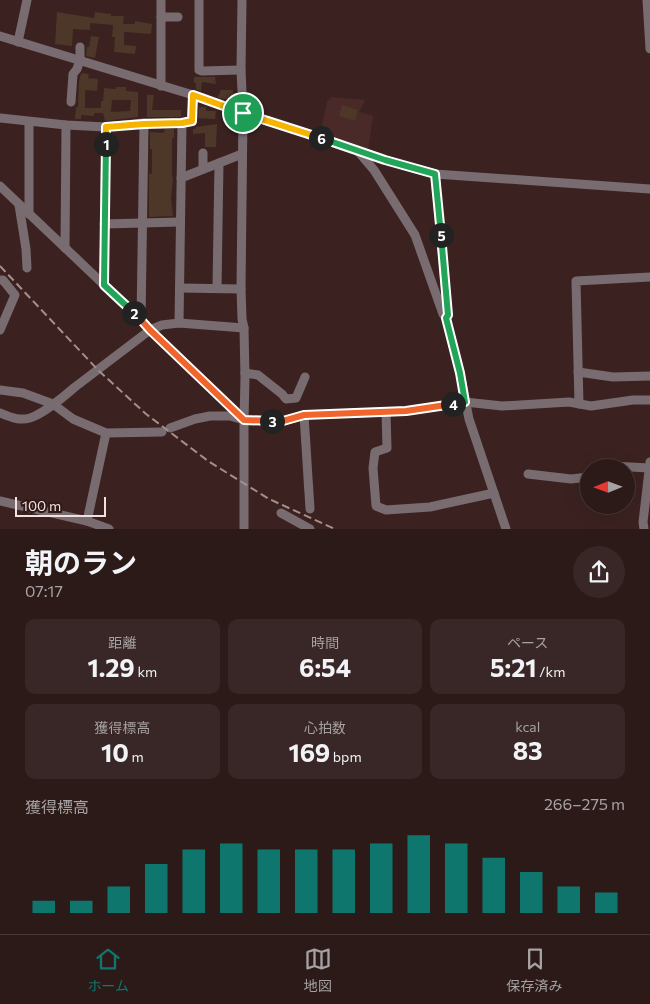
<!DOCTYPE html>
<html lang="ja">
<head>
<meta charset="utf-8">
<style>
  body { margin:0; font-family:Commissioner,"Noto Sans JP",sans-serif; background:#382726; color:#f1f3f6; height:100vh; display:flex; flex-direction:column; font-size:19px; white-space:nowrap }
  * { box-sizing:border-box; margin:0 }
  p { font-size:16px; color:#a6a1a2 }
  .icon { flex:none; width:28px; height:28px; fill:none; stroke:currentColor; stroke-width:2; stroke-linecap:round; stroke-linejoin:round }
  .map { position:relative; height:529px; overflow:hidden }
  .sheet { display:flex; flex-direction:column; background:#2c1a19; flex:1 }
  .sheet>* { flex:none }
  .needle { width:32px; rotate:269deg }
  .fabs { position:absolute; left:580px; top:459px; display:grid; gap:10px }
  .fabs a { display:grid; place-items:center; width:55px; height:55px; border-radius:50%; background:#2c1a19; box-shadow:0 5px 20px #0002,0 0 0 1px #483838; font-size:25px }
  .scale { position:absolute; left:15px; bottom:12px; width:91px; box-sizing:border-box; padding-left:5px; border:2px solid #f3e1e0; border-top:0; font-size:14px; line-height:18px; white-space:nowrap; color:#f3e1e0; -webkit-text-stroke:4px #311918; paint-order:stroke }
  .pin { position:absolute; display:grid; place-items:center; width:42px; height:42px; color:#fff; margin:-21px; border:2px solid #fff; border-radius:50%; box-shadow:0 1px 5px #0007 }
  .km { position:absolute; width:25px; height:25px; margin:-12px; border-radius:50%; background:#222; color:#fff; font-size:14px; line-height:25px; text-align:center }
  .round { display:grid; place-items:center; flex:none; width:52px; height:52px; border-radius:26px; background:#382726 }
  .head { display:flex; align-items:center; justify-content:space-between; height:85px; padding:0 25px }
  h1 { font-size:28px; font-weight:700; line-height:38px }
  .figures { display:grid; grid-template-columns:repeat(3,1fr); gap:8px; height:85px; padding:5px 25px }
  .figures div { display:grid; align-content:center; border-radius:10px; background:#382726; text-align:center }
  .figures b { font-size:25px; font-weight:700 }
  .figures small { font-size:14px; font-weight:400 }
  .figures p { font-size:14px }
  .chart { height:140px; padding:10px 25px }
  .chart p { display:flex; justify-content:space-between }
  .chart svg { width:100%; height:90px; margin-top:5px; stroke:#0f766e; stroke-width:6 }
  .tabs { display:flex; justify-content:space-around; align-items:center; height:70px; border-top:1px solid #483838; background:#2c1a19; font-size:14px; color:#a6a1a2 }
  .tabs a { display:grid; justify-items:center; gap:2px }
  .tabs .on { color:#0f766e }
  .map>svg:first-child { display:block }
  .built { fill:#4a2a28 }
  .building { fill:#4c3728; fill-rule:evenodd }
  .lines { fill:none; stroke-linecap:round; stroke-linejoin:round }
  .minor { stroke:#786c71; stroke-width:9 }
  .rail { stroke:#a48f8e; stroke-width:2; stroke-dasharray:8 4; stroke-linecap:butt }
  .split-1-casing { stroke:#fff; stroke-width:10 }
  .split-2-casing { stroke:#fff; stroke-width:10 }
  .split-3-casing { stroke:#fff; stroke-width:10 }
  .split-4-casing { stroke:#fff; stroke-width:10 }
  .split-5-casing { stroke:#fff; stroke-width:10 }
  .split-6-casing { stroke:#fff; stroke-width:10 }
  .split-7-casing { stroke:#fff; stroke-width:10 }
  .split-1 { stroke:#f5b400; stroke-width:6 }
  .split-2 { stroke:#22a559; stroke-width:6 }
  .split-3 { stroke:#f0652b; stroke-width:6 }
  .split-4 { stroke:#f0652b; stroke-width:6 }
  .split-5 { stroke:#22a559; stroke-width:6 }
  .split-6 { stroke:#22a559; stroke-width:6 }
  .split-7 { stroke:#f5b400; stroke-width:6 }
</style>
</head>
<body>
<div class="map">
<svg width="650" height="529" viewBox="0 0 650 529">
  <rect width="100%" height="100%" fill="#3b2221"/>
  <path class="built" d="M331 97 365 100 359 112 373 116 368 150 320 135 327 102Z"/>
  <g class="building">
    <path d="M57 12 94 18 95 12 111 14V16H124L123 24H135V21L152 24 151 34 124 32V45L136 46 135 54 114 52 115 37H112L113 25 90 23V30L73 29 72 46 55 44Z"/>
    <path d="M91 36 99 37 95 58 86 56 87 47H89Z"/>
    <path d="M82 73 89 74 88 78 98 79 97 91 85 90V108H101V101H103L104 88 116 89V87H126V91L138 92V117L105 121 103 113H94V116L81 115V119H75L76 107H78L79 82 80 76ZM112 100H131L130 111 111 112Z"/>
    <path d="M194 77H215L216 84 202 82 201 91 196 89V83H194Z"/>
    <path d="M220 90H233V99H223L218 98V95L220 94Z"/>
    <path d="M147 95H154L152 110H181V117H147Z"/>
    <path d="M342 105 358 110 355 121 339 116Z"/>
    <path d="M199 107H206V111H216L215 119 198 118Z"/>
    <path d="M217 124 216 147H205V133L193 134V129H196V127Z"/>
    <path d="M165 129H174V138H172V177H173L171 199 173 216 149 217V174H152V149H150V132L164 133Z"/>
  </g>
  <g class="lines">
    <g class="minor">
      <path d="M199 0V70L202 71 241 70"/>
      <path d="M242 0 241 70 243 113 241 289 242 319 244 328 245 378 244 420V529"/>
      <path d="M647 0 650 49"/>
      <path d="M161 17H178"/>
      <path d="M0 36 193 95 243 113 385 160 435 174 650 189"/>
      <path d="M18 42 27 0"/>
      <path d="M161 86V0"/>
      <path d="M71 102 73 74 77 69 80 60V47"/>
      <path d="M0 118 66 125 106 127 144 123H182L192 121 193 95"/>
      <path d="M357 150 374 170 415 235 443 314 446 318 460 373 469 419 506 529"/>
      <path d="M203 153V169"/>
      <path d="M435 174 448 315 446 318"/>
      <path d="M181 178 242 154"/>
      <path d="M0 186 141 320 150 330 244 419"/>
      <path d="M19 205 26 249 27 268"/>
      <path d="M29 214V122"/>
      <path d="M104 224 180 222"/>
      <path d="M65 248 66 125"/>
      <path d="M0 280H3L15 295 0 330"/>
      <path d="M104 285 106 127"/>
      <path d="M180 288 241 289"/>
      <path d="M217 288 219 163"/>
      <path d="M141 320 144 123"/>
      <path d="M179 323 182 123"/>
      <path d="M578 372 613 377 650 376"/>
      <path d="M245 373 258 375 282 394 286 399 296 398 305 377"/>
      <path d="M0 390 23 393 53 404 73 419 106 433 162 432"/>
      <path d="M579 404 576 281 650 277"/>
      <path d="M386 412 387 448 375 452 373 468 376 506 386 510 430 507 494 493"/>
      <path d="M0 413C10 417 19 421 30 418 45 413 63 397 75 387 100 368 125 349 150 330L162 325 179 323 244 328"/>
      <path d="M304 415 310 509"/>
      <path d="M170 428 195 419 210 416H230L244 420 283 421 304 415 406 411 465 402 502 406 569 402 591 406 633 400H650"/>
      <path d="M608 468 611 466 649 468"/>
      <path d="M528 474 571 479 589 477"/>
      <path d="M0 501 87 521 109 529"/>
      <path d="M281 513 310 529"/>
      <path d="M87 521 106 433"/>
      <path d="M644 529 643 522 650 462"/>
    </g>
    <path class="rail" d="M0 266 98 370 146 414 208 461 269 499 335 529"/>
  </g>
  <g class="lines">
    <g class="split-1-casing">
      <path id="split-1" d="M106 144V127L144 124 182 123 192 121 193 95 243 113"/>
    </g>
    <g class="split-2-casing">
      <path id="split-2" d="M106 144 104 285 134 313"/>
    </g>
    <g class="split-3-casing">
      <path id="split-3" d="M134 313 141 320 150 330 244 420 272 421"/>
    </g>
    <g class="split-4-casing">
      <path id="split-4" d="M272 421H283L304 415 406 411 453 404"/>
    </g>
    <g class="split-5-casing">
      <path id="split-5" d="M441 235 448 315 446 318 460 373 465 402 453 404"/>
    </g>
    <g class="split-6-casing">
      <path id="split-6" d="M321 138 385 160 435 174 441 235"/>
    </g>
    <g class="split-7-casing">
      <path id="split-7" d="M243 113 321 138"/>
    </g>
    <use href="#split-1" class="split-1"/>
    <use href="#split-2" class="split-2"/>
    <use href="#split-3" class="split-3"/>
    <use href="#split-4" class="split-4"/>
    <use href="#split-5" class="split-5"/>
    <use href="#split-6" class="split-6"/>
    <use href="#split-7" class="split-7"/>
  </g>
</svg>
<div class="fabs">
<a><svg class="needle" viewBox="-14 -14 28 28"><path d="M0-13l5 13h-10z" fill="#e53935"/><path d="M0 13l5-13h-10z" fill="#a6a1a2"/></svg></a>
</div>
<div class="scale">100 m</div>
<div class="pin" style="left:243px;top:113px;background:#1e9e55"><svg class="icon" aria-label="arrive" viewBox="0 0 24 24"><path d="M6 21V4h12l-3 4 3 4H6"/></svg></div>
<b class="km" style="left:106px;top:144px">1</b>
<b class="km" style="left:134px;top:313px">2</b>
<b class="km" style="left:272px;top:421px">3</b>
<b class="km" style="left:453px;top:404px">4</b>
<b class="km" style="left:441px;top:235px">5</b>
<b class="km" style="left:321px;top:138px">6</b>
</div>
<section class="sheet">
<div class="head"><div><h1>朝のラン</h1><p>07:17</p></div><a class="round"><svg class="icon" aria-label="share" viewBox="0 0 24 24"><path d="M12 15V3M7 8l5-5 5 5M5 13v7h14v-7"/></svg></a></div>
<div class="figures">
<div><p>距離</p><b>1.29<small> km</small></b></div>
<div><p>時間</p><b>6:54</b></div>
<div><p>ペース</p><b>5:21<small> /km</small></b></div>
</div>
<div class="figures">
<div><p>獲得標高</p><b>10<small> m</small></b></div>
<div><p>心拍数</p><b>169<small> bpm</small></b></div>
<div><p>kcal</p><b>83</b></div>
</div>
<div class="chart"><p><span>獲得標高</span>266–275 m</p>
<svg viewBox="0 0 160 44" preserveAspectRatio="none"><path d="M5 44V38M15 44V38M25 44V31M35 44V20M45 44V13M55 44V10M65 44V13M75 44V13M85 44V13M95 44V10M105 44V6M115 44V10M125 44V17M135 44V24M145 44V31M155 44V34"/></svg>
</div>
</section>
<nav class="tabs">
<a class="on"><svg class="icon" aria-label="home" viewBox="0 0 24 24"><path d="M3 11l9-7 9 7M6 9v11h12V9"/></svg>ホーム</a>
<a><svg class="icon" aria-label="map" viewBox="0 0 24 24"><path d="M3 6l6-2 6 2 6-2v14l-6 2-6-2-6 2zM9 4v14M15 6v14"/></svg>地図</a>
<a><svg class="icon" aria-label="saved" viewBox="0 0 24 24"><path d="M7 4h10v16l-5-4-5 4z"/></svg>保存済み</a>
</nav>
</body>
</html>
